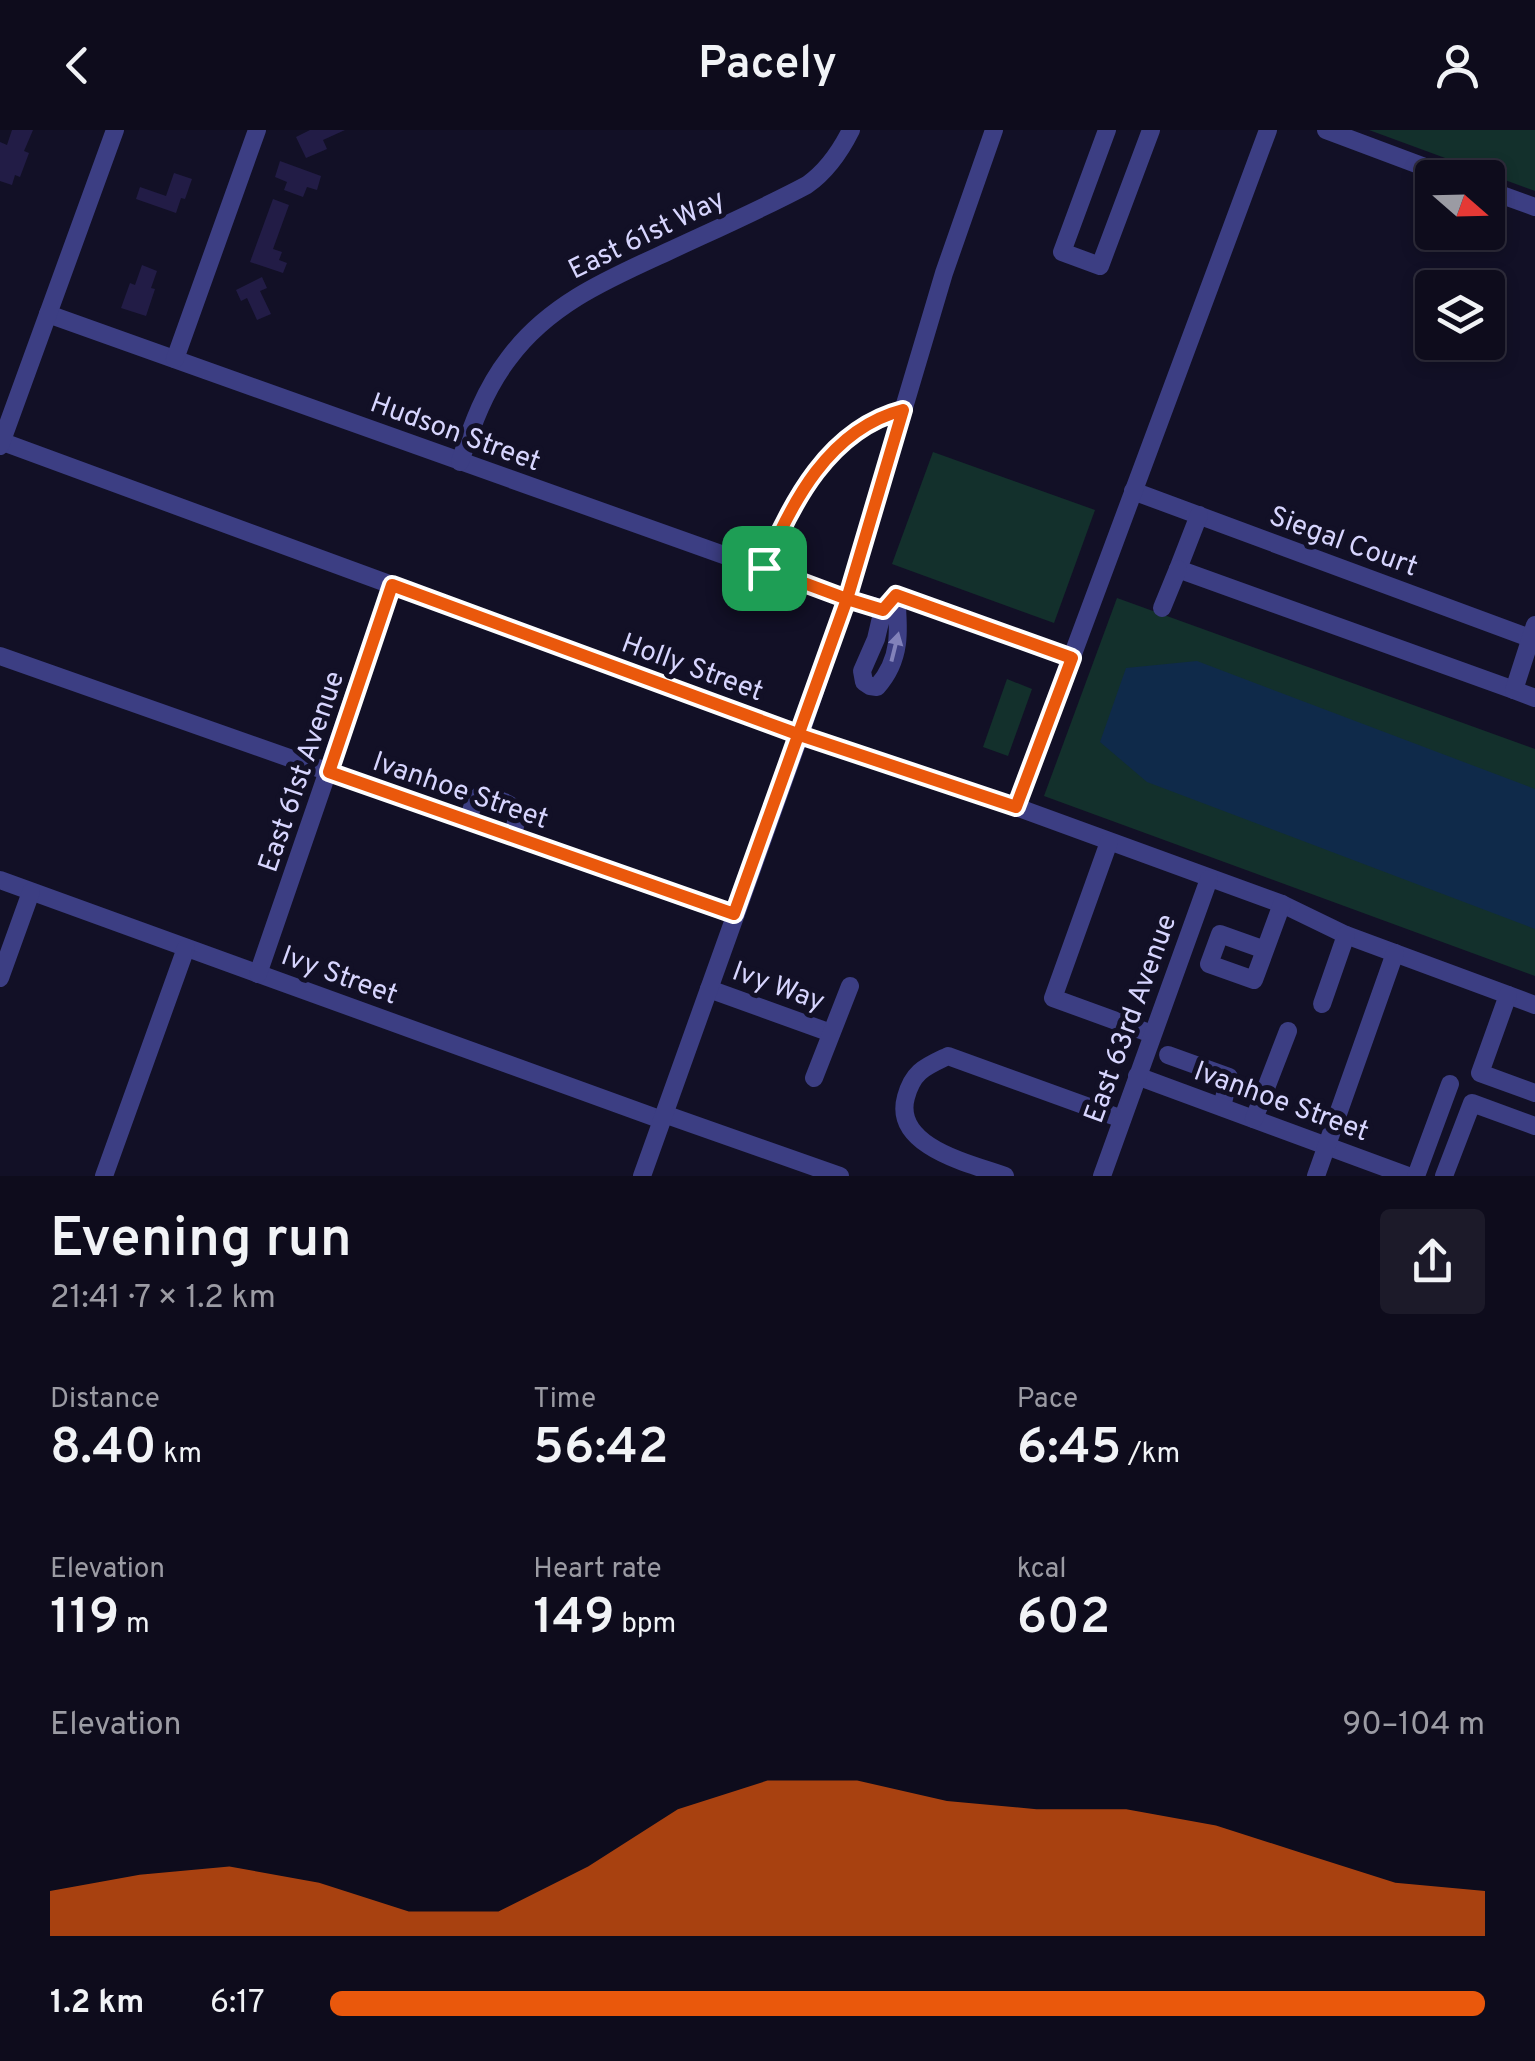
<!DOCTYPE html>
<html lang="en">
<head>
<meta charset="utf-8">
<style>
  body { margin:0; font-family:Overpass,sans-serif; background:#1c1a29; color:#f1f3f6; height:100vh; display:flex; flex-direction:column; font-size:38px; white-space:nowrap }
  * { box-sizing:border-box; margin:0 }
  p { font-size:32px; color:#9b9ba3 }
  .icon { flex:none; width:55px; height:55px; fill:none; stroke:currentColor; stroke-width:2; stroke-linecap:round; stroke-linejoin:round }
  .map { position:relative; height:1046px; overflow:hidden }
  .details { display:flex; flex-direction:column; background:#0e0c1c; flex:1 }
  .details>* { flex:none }
  .needle { width:65px; rotate:110deg }
  .fabs { position:absolute; left:1415px; top:30px; display:grid; gap:20px }
  .fabs a { display:grid; place-items:center; width:90px; height:90px; border-radius:10px; background:#0e0c1c; box-shadow:0 5px 15px #0003,0 0 0 2px #2e2c3b; font-size:50px }
  .pin { position:absolute; display:grid; place-items:center; width:85px; height:85px; color:#fff; margin:-42px; border-radius:20px; box-shadow:0 5px 15px #0006 }
  .round { display:grid; place-items:center; flex:none; width:105px; height:105px; border-radius:10px; background:#1c1a29 }
  .summary { display:flex; align-items:center; justify-content:space-between; height:170px; padding:0 50px }
  h1 { font-size:55px; font-weight:600; line-height:75px }
  .figures { display:grid; grid-template-columns:repeat(3,1fr); gap:15px; height:170px; padding:10px 50px }
  .figures div { display:grid; align-content:center }
  .figures b { font-size:50px; font-weight:600 }
  .figures small { font-size:28px; font-weight:400 }
  .figures p { font-size:28px }
  .chart { height:280px; padding:20px 50px }
  .chart p { display:flex; justify-content:space-between }
  .chart svg { width:100%; height:180px; margin-top:10px; fill:#ea580c; opacity:.7 }
  ul { padding:0 50px; list-style:none; font-size:32px }
  li { display:grid; grid-template-columns:160px 120px 1fr; align-items:center; height:75px }
  li i { height:25px; border-radius:12px; background:#ea580c }
  header { display:flex; justify-content:space-between; align-items:center; height:130px; padding:0 50px; background:#0e0c1c; font-size:45px; font-weight:600 }
  .map>svg:first-child { display:block }
  .green { fill:#13302c }
  .water { fill:#0f2a4a }
  .building { fill:#221c46 }
  .lines { fill:none; stroke-linecap:round; stroke-linejoin:round }
  .minor { stroke:#3c3e83; stroke-width:18 }
  .oneway { fill:#8282ba }
  .route-casing { stroke:#fff; stroke-width:20 }
  .route { stroke:#ea580c; stroke-width:12 }
  .labels { text-anchor:middle; stroke-width:10; stroke-linejoin:round; paint-order:stroke }
  .street-label { font-size:28px; fill:#d7d5fe; stroke:#121026 }
</style>
</head>
<body>
<header><svg class="icon" aria-label="back" viewBox="0 0 24 24"><path d="M15 5l-7 7 7 7"/></svg>Pacely<svg class="icon" aria-label="person" viewBox="0 0 24 24"><circle cx="12" cy="8" r="4"/><path d="M4 21q1-7 8-7t8 7"/></svg></header>
<div class="map">
<svg width="1535" height="1046" viewBox="0 0 1535 1046">
  <rect width="100%" height="100%" fill="#121026"/>
  <g class="green">
    <path d="M1369 0H1535V61Z"/>
    <path d="M933 322 1095 380 1054 493 892 434Z"/>
    <path d="M1117 468 1535 619V846L1044 666Z"/>
    <path d="M1007 549 1032 559 1008 626 983 617Z"/>
  </g>
  <path class="water" d="M1197 531 1535 659V799L1147 652 1100 612 1126 538Z"/>
  <g class="building">
    <path d="M12 0H33L24 21 29 23 20 47 15 45 12 55 0 51V12L7 15Z"/>
    <path d="M310 0H345L323 10 327 19 306 28 296 7Z"/>
    <path d="M280 31 321 46 317 60 307 57 303 67 284 60 287 52 275 47Z"/>
    <path d="M174 43 192 49 185 69 181 68 176 83 136 69 140 57 166 66Z"/>
    <path d="M273 69 289 75 273 119 282 122 279 130 287 133 283 143 250 132Z"/>
    <path d="M142 135 157 141 151 158 155 159 146 186 121 178 130 153 135 155Z"/>
    <path d="M262 147 267 158 260 161 271 184 257 190 247 168 241 171 236 160Z"/>
  </g>
  <g class="lines">
    <g class="minor">
      <path d="M1107 0 1062 122 1100 136 1151 0"/>
      <path d="M1326 0 1454 48"/>
      <path d="M1488 60 1535 77"/>
      <path d="M48 184 847 469 883 479 896 465 1071 528"/>
      <path d="M175 229 257 0"/>
      <path d="M0 311 800 605 1016 677 1282 774 1346 805 1535 875"/>
      <path d="M0 316 115 0"/>
      <path d="M460 332C472 295 485 259 509 228 549 174 608 149 667 122 714 100 762 79 807 55 827 41 840 22 851 0"/>
      <path d="M1133 361 1535 510"/>
      <path d="M1199 385 1178 439 1514 560"/>
      <path d="M764 439C791 373 829 299 903 280"/>
      <path d="M1162 478 1178 439"/>
      <path d="M883 479 876 509 862 541 864 552 870 556 877 557C902 529 899 499 896 465"/>
      <path d="M1535 495 1514 560 1535 568"/>
      <path d="M0 526 735 785"/>
      <path d="M1016 677 1268 0"/>
      <path d="M468 691 474 671 480 665C489 666 496 668 504 672 522 679 517 691 512 706"/>
      <path d="M1109 712 1053 868 1152 904"/>
      <path d="M0 750 662 990"/>
      <path d="M1265 820 1220 804 1209 834 1254 850 1282 774"/>
      <path d="M258 844 392 455"/>
      <path d="M0 848 31 762"/>
      <path d="M709 859 831 903"/>
      <path d="M1508 865 1480 943 1535 963"/>
      <path d="M1322 874 1346 805"/>
      <path d="M1168 925 1229 947 1222 977"/>
      <path d="M1137 946 1408 1046"/>
      <path d="M814 948 850 856"/>
      <path d="M664 984 840 1046"/>
      <path d="M1254 989 1288 901"/>
      <path d="M104 1046 186 818"/>
      <path d="M642 1046 800 605 853 449 944 143 994 0"/>
      <path d="M1005 1046C972 1034 892 1017 906 967 913 941 925 937 948 926L1122 989"/>
      <path d="M1102 1046 1209 749"/>
      <path d="M1316 1046 1395 823"/>
      <path d="M1416 1046 1450 954"/>
      <path d="M1444 1046 1472 973 1535 996"/>
    </g>
  </g>
  <defs><path id="oneway-solid" d="M-6-.8H1V-3.2L6.5 0L1 3.2V.8H-6Z" transform="scale(2.5)"/></defs>
  <use class="oneway" href="#oneway-solid" transform="translate(895 517) rotate(-76)"/>
  <g class="lines">
    <g class="route-casing">
      <path id="route" d="M764 438 847 469 734 784 329 642 392 455 800 605 1016 677 1072 528 896 465 883 480 847 469 903 280C829 299 791 373 764 438"/>
    </g>
    <use href="#route" class="route"/>
  </g>
  <g class="labels">
    <g class="street-label">
      <text transform="translate(646 103) rotate(-26)" y="10">East 61st Way</text>
      <text transform="translate(456 301) rotate(20)" y="10">Hudson Street</text>
      <text transform="translate(1344 410) rotate(20)" y="10">Siegal Court</text>
      <text transform="translate(693 536) rotate(20)" y="10">Holly Street</text>
      <text transform="translate(300 641) rotate(-71)" y="10">East 61st Avenue</text>
      <text transform="translate(461 659) rotate(19)" y="10">Ivanhoe Street</text>
      <text transform="translate(340 844) rotate(20)" y="10">Ivy Street</text>
      <text transform="translate(779 855) rotate(20)" y="10">Ivy Way</text>
      <text transform="translate(1129 888) rotate(-70)" y="10">East 63rd Avenue</text>
      <text transform="translate(1282 970) rotate(20)" y="10">Ivanhoe Street</text>
    </g>
  </g>
</svg>
<div class="fabs">
<a><svg class="needle" viewBox="-14 -14 28 28"><path d="M0-13l5 13h-10z" fill="#e53935"/><path d="M0 13l5-13h-10z" fill="#9b9ba3"/></svg></a>
<a><svg class="icon" aria-label="layers" viewBox="0 0 24 24"><path d="M12 4l9 5-9 5-9-5zM3 14l9 5 9-5"/></svg></a>
</div>
<div class="pin" style="left:764px;top:438px;background:#1e9e55"><svg class="icon" aria-label="arrive" viewBox="0 0 24 24"><path d="M6 21V4h12l-3 4 3 4H6"/></svg></div>
</div>
<section class="details">
<div class="summary"><div><h1>Evening run</h1><p>21:41 · 7 × 1.2 km</p></div><a class="round"><svg class="icon" aria-label="share" viewBox="0 0 24 24"><path d="M12 15V3M7 8l5-5 5 5M5 13v7h14v-7"/></svg></a></div>
<div class="figures">
<div><p>Distance</p><b>8.40<small> km</small></b></div>
<div><p>Time</p><b>56:42</b></div>
<div><p>Pace</p><b>6:45<small> /km</small></b></div>
</div>
<div class="figures">
<div><p>Elevation</p><b>119<small> m</small></b></div>
<div><p>Heart rate</p><b>149<small> bpm</small></b></div>
<div><p>kcal</p><b>602</b></div>
</div>
<div class="chart"><p><span>Elevation</span>90–104 m</p>
<svg viewBox="0 0 160 44" preserveAspectRatio="none"><path d="M0 44V33L10 29L20 27L30 31L40 38L50 38L60 27L70 13L80 6L90 6L100 11L110 13L120 13L130 17L140 24L150 31L160 33V44z"/></svg>
</div>
<ul>
<li><b>1.2 km</b>6:17<i style="width:100%"></i></li>
</ul>
</section>
</body>
</html>
